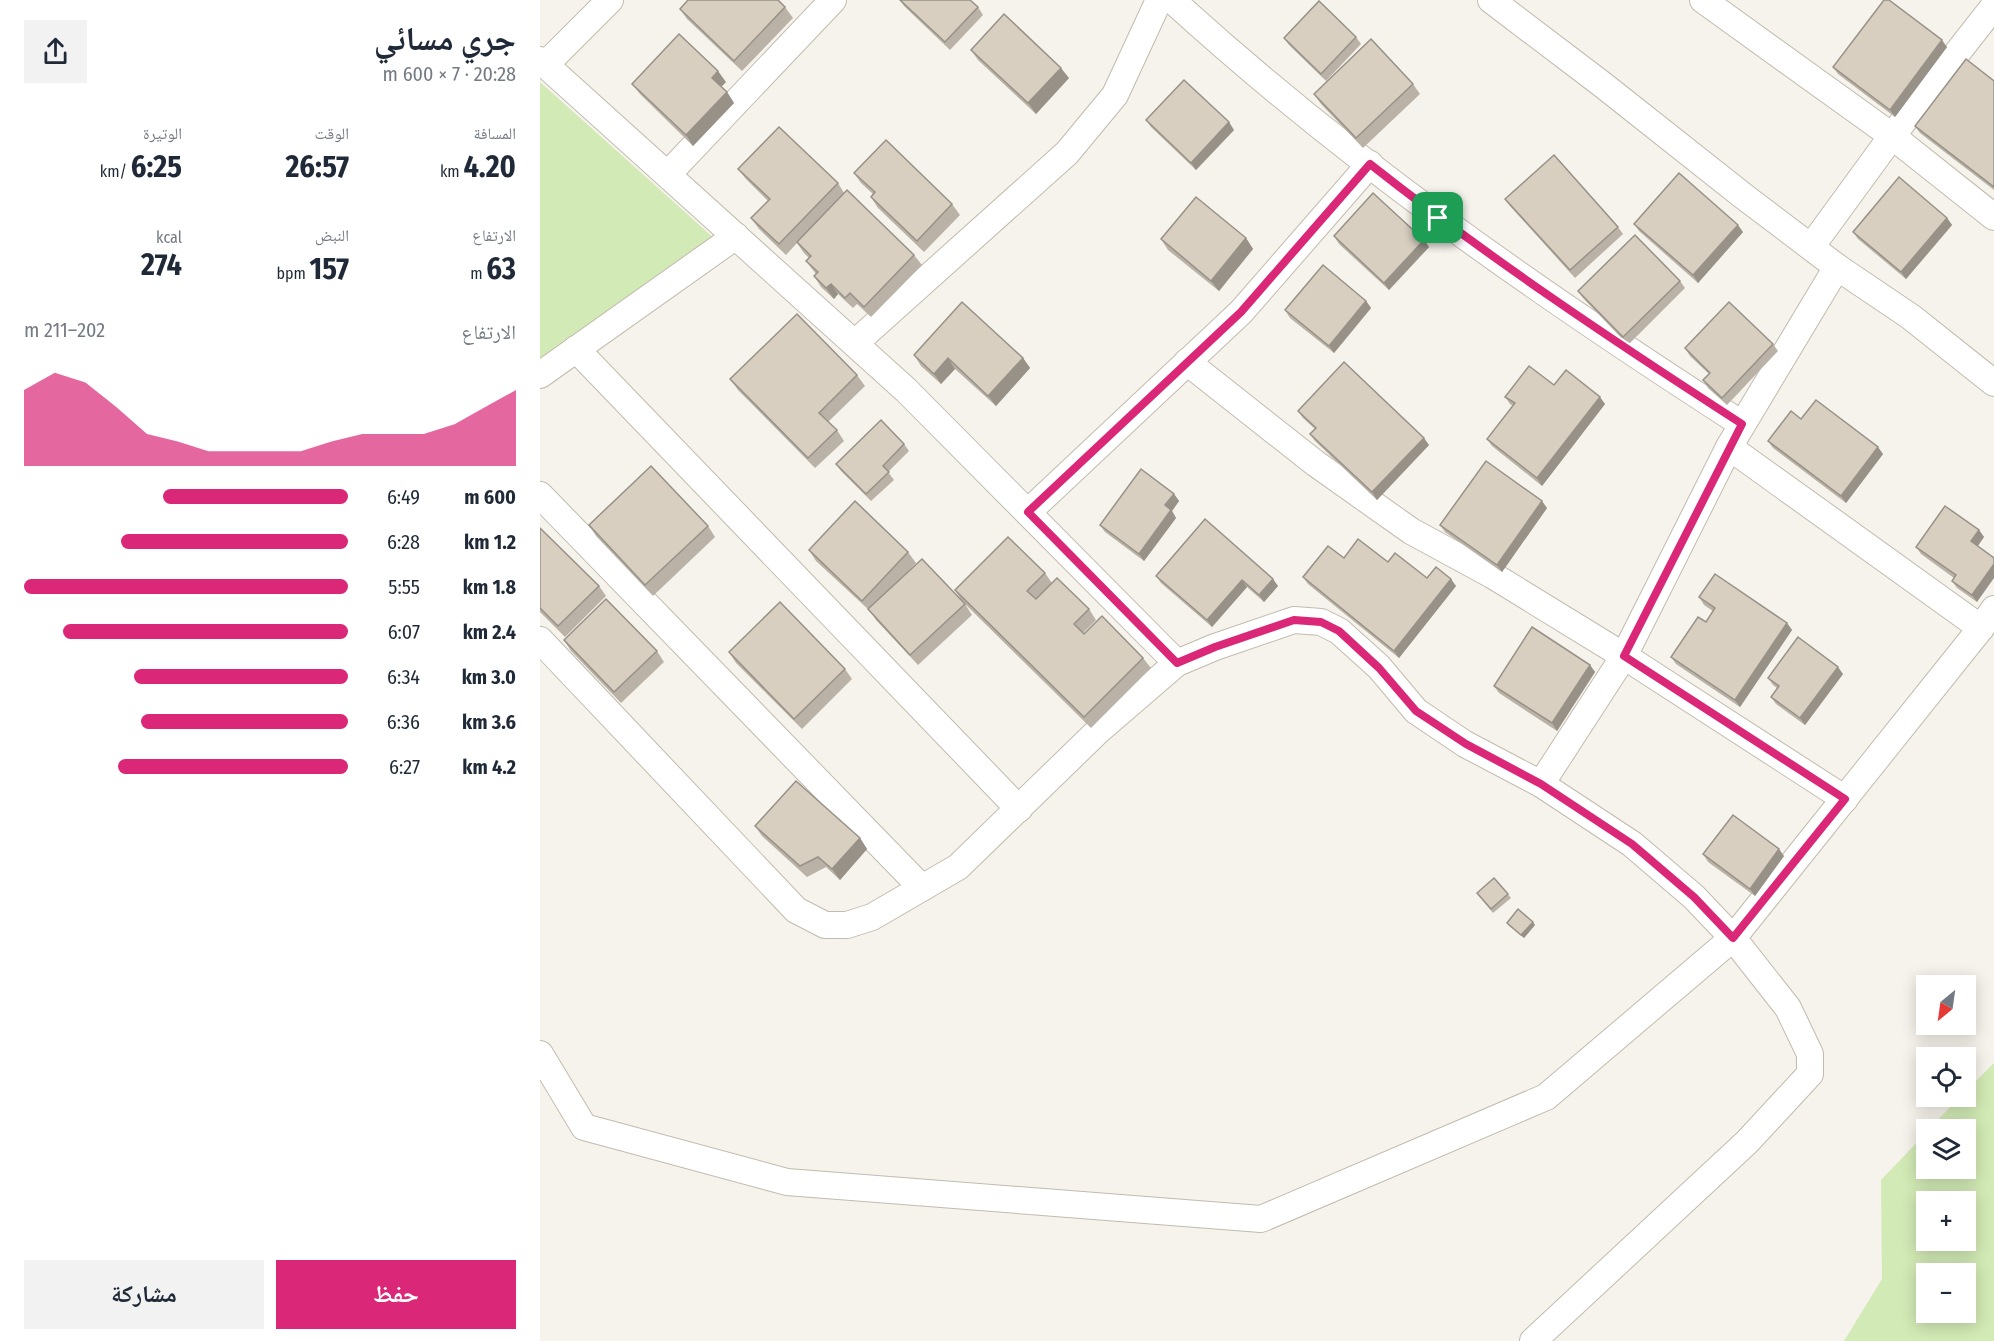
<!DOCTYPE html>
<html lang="ar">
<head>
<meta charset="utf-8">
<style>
  body { margin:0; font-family:"Fira Sans Condensed","Noto Naskh Arabic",sans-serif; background:#f2f2f3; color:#1f2937; direction:rtl; height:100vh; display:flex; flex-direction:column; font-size:22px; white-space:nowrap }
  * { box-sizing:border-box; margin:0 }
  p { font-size:20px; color:#747a83 }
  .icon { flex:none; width:33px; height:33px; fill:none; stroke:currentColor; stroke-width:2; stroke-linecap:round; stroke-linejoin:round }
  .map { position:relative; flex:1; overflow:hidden; direction:ltr }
  .side { display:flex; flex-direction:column; background:#fff; width:540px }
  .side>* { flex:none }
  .needle { width:39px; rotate:209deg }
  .tools { position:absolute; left:1376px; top:975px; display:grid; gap:12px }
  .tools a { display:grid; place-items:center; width:60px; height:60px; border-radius:0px; background:#fff; box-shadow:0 3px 15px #0003; font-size:30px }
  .pin { position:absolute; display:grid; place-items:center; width:51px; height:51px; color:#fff; margin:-26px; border-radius:12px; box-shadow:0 3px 9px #0006 }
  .round { display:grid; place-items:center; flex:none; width:63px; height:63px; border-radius:0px; background:#f2f2f3 }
  .headline { display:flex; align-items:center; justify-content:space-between; height:102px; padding:0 24px }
  h1 { font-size:33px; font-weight:700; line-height:45px }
  .figures { display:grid; grid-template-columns:repeat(3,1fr); gap:9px; height:102px; padding:6px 24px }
  .figures div { display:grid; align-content:center }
  .figures b { font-size:30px; font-weight:700 }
  .figures small { font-size:16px; font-weight:400 }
  .figures p { font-size:16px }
  .chart { height:168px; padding:12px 24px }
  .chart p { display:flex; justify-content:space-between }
  .chart svg { width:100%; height:108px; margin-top:6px; fill:#db2777; opacity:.7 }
  .cta { display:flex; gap:12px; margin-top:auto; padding:12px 24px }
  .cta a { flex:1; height:69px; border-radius:0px; background:#db2777; color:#fff; font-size:24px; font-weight:700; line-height:69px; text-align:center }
  .cta a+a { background:#f2f2f3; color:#1f2937 }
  ul { padding:0 24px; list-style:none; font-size:20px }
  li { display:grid; grid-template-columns:96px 72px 1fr; align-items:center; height:45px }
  li i { height:15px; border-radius:8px; background:#db2777 }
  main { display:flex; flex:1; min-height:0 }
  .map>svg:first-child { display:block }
  .green { fill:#d2eab5; fill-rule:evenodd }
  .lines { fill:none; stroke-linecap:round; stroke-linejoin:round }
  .street-casing { stroke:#c2bbae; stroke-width:28 }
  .street { stroke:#fff; stroke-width:26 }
  .wall { fill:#bab2a6 }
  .shaded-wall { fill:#979187 }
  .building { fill:#d8cfc1; stroke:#979187; stroke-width:1.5 }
  .route-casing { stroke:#fff; stroke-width:12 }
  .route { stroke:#db2777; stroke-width:8 }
</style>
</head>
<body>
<main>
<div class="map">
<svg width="1454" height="1341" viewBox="0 0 1454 1341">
  <rect width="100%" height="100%" fill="#f6f3ec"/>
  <g class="green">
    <path d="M0 82 176 240 0 359Z"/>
    <path d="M1454 1063V1341H1304L1342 1279 1341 1180 1386 1133V1168H1425V1130L1389 1129 1420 1097 1425 1096V1092ZM1386 1202H1425V1240H1386ZM1386 1274H1425V1312H1386Z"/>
  </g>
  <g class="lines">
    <g class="street-casing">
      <g id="street">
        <path d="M632 0C807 160 1003 296 1202 424"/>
        <path d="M951 0 1063 85 1202 195 1297 267 1371 317 1454 383"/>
        <path d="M1163 0 1352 136 1454 217"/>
        <path d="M0 60 366 390 637 663"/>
        <path d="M5 65 70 0"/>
        <path d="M128 174 293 0"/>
        <path d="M1271 247 1352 136 1454 6"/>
        <path d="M315 343 527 153 575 95 619 0"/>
        <path d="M36 349 479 809"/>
        <path d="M647 362 775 463 871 531 952 575 1084 656 1305 799"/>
        <path d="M0 375 196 236"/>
        <path d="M1189 447 1441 628"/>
        <path d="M0 495 382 888"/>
        <path d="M488 512 701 312 830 164"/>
        <path d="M0 640 256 910 285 925H307L332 917 418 867 557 732 637 663 675 647 754 620 781 622 799 631 839 667 876 711 925 744 1001 784 1092 844 1154 897 1193 938 1248 1008 1270 1054V1074L1207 1142 993 1341"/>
        <path d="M1001 784 1084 656 1189 447 1297 267"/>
        <path d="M0 1054 44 1127 247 1182 721 1219 1006 1097 1193 938 1441 628 1454 609"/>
      </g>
    </g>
    <use href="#street" class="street"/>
  </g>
  <g class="wall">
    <path d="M360 0 438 7 443 15 410 50 364 6Z"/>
    <path d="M245 7 253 18 202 71 147 19 140 9Z"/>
    <path d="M816 37 821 44 786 81 749 45 744 38Z"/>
    <path d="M1407 47 1355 117 1298 74 1293 67Z"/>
    <path d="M431 50 529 78 496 114 438 60Z"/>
    <path d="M1454 81V190L1380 133 1375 126Z"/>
    <path d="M186 82 181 87 187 92 194 103 153 146 100 94 92 84Z"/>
    <path d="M873 84 880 94 823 148 781 104 774 94Z"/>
    <path d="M606 120 694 130 656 170 611 127Z"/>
    <path d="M198 169 298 183 304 193 374 255 382 265 331 317 317 304 313 308 298 294 294 299 281 287 274 276 276 274 266 261 269 258 264 253 257 243 246 255 219 229 211 218 228 201 206 179Z"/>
    <path d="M314 173 412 204 420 215 384 252 338 208 331 197 333 194 321 183Z"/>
    <path d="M965 199 1078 227 1083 234 1035 278 970 206Z"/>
    <path d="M1407 218 1412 225 1366 279 1318 239 1313 232Z"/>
    <path d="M1094 224 1203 232 1158 283 1099 231Z"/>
    <path d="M794 236 884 240 889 247 849 290 799 244Z"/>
    <path d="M706 238 713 249 679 291 628 250 621 239Z"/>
    <path d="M1140 281 1145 288 1088 345 1043 298 1038 291Z"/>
    <path d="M826 301 831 308 794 353 750 318 745 310Z"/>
    <path d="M1233 344 1238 351 1187 405 1168 388 1163 380 1169 374 1150 356 1145 348Z"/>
    <path d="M374 355 483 358 490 368 456 406 415 369 401 384 381 366Z"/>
    <path d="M317 375 325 386 288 422 297 430 304 441 275 468 198 390 190 379Z"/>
    <path d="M1014 385 1065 404 1002 486 952 446 947 439 973 406 970 404 965 397Z"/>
    <path d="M758 411 889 445 837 500 775 441 770 434 775 429 763 418Z"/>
    <path d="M1228 441 1343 454 1306 503 1233 448Z"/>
    <path d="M364 444 369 451 348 472 354 480 331 501 301 471 296 464Z"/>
    <path d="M634 494 639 501 632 511 636 518 604 561 565 532 560 525Z"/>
    <path d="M1007 508 962 572 905 532 900 525Z"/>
    <path d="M665 519 738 586 724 602 707 587 672 627 621 583 616 576Z"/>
    <path d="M49 525 168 526 175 537 113 596 56 536Z"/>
    <path d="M0 528 59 586 66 596 25 637 0 612Z"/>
    <path d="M1439 530 1444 537 1438 546 1437 602 1417 588 1412 581 1414 578 1381 554 1376 547Z"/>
    <path d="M269 550 368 552 376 563 357 583 425 604 432 615 378 665 336 620 330 611 276 561Z"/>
    <path d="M804 558 848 562 887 578 916 586 859 658 768 584 763 577Z"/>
    <path d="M505 573 512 583 549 609 556 620 543 633 603 658 611 668 551 728 422 601 415 590Z"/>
    <path d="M1159 597 1247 623 1252 630 1200 707 1136 664 1131 657 1166 622 1173 611 1164 605Z"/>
    <path d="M24 640 117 651 124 662 81 703 31 651Z"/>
    <path d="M189 652 305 669 312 679 262 729 196 663Z"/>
    <path d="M1050 665 1055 672 1017 731 959 693 954 686Z"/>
    <path d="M1303 674 1265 725 1236 704 1231 697 1237 688 1233 685 1228 678Z"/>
    <path d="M215 826 320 838 327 849 300 880 286 867 267 877 222 836Z"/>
    <path d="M1163 854 1244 856 1215 896 1168 862Z"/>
    <path d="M954 878 971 898 953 913 939 896Z"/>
    <path d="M967 923 995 925 984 938 969 926Z"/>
  </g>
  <g class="shaded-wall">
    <path d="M1402 40 1407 47 1355 117 1350 110Z"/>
    <path d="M521 68 529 78 496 114 488 103Z"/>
    <path d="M178 71 186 82 179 89 172 78Z"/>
    <path d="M187 92 194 103 153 146 146 135Z"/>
    <path d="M689 122 694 130 656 170 651 163Z"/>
    <path d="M1407 218 1412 225 1366 279 1361 272Z"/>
    <path d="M1198 225 1203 232 1158 283 1153 275Z"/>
    <path d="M706 238 713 249 679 291 671 281Z"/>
    <path d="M884 240 889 247 849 290 844 283Z"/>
    <path d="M291 284 298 294 294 299 286 288Z"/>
    <path d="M826 301 831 308 794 353 789 346Z"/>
    <path d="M408 358 415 369 401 384 394 374Z"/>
    <path d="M483 358 490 368 456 406 448 396Z"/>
    <path d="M1060 397 1065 404 1002 486 997 478Z"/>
    <path d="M884 438 889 445 837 500 832 492Z"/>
    <path d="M1338 447 1343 454 1306 503 1301 496Z"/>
    <path d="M634 494 639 501 632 511 636 518 604 561 599 554 625 505Z"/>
    <path d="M1002 501 1007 508 962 572 957 565Z"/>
    <path d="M1439 530 1444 537 1436 548 1431 541Z"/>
    <path d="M1454 564V578L1437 602 1432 595Z"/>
    <path d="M733 579 738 586 724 602 719 595Z"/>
    <path d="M911 579 916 586 859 658 854 651Z"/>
    <path d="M702 580 707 587 672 627 667 620Z"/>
    <path d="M1247 623 1252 630 1200 707 1195 700Z"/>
    <path d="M1050 665 1055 672 1017 731 1012 723Z"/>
    <path d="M1298 667 1303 674 1265 725 1260 718Z"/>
    <path d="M320 838 327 849 300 880 292 869Z"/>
    <path d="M1239 849 1244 856 1215 896 1210 889Z"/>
    <path d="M993 922 995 925 984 938 981 935Z"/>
  </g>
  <g class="building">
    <path d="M148 0H238L245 7 194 61 140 9Z"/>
    <path d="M360 0H430L438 7 405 42Z"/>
    <path d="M1344 0H1349L1402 40 1350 110 1293 67Z"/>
    <path d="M779 1 816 37 781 74 744 38Z"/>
    <path d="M464 14 521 68 488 103 431 50Z"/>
    <path d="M139 34 178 71 172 78 187 92 146 135 92 84Z"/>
    <path d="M831 39 873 84 816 138 774 94Z"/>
    <path d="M1426 59 1454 81V187L1375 126Z"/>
    <path d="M644 80 689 122 651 163 606 120Z"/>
    <path d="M239 127 298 183 239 244 211 218 230 199 198 169Z"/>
    <path d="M346 140 412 204 377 241 331 197 335 192 314 173Z"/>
    <path d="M1014 155 1078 227 1030 270 965 199Z"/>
    <path d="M1139 173 1198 225 1153 275 1094 224Z"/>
    <path d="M1359 177 1407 218 1361 272 1313 232Z"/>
    <path d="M307 190 374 255 324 307 310 293 305 298 291 284 286 288 274 276 278 272 266 261 271 256 257 242Z"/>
    <path d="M833 193 884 240 844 283 794 236Z"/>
    <path d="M656 197 706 238 671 281 621 239Z"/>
    <path d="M1095 235 1140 281 1083 337 1038 291Z"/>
    <path d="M783 265 826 301 789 346 745 310Z"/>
    <path d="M422 302 483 358 448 396 408 358 394 374 374 355Z"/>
    <path d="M1189 302 1233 344 1182 398 1163 380 1170 373 1145 348Z"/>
    <path d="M257 314 317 375 279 413 297 430 268 458 190 379Z"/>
    <path d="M804 362 884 438 832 492 770 434 776 428 758 411Z"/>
    <path d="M989 366 1014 385 1026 370 1060 397 997 478 947 439 975 403 965 397Z"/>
    <path d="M1276 400 1338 447 1301 496 1228 441 1251 411 1261 419Z"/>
    <path d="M341 420 364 444 343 466 349 472 326 494 296 464Z"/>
    <path d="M946 461 1002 501 957 565 900 525Z"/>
    <path d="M111 466 168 526 105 585 49 525Z"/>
    <path d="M601 469 634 494 625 505 631 510 599 554 560 525Z"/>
    <path d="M315 501 368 552 322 601 269 550Z"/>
    <path d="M1405 506 1439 530 1431 541 1454 558V564L1432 595 1412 581 1416 575 1376 547Z"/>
    <path d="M665 519 733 579 719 595 702 580 667 620 616 576Z"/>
    <path d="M0 528 59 586 18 626 0 608Z"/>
    <path d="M468 537 505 573 487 591 496 599 517 578 549 609 534 624 544 634 562 616 603 658 544 717 415 590Z"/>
    <path d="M818 539 848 562 855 553 887 578 896 567 911 579 854 651 763 577 788 546 804 558Z"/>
    <path d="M382 559 425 604 370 655 328 609Z"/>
    <path d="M1175 574 1247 623 1195 700 1131 657 1158 617 1166 622 1175 608 1159 597Z"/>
    <path d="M66 599 117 651 74 692 24 640Z"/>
    <path d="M240 602 305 669 254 719 189 652Z"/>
    <path d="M992 627 1050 665 1012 723 954 686Z"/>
    <path d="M1258 637 1298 667 1260 718 1231 697 1239 686 1228 678Z"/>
    <path d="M256 781 320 838 292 869 278 857 260 866 215 826Z"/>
    <path d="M1193 815 1239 849 1210 889 1163 854Z"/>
    <path d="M954 878 968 894 951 909 937 893Z"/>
    <path d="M978 909 993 922 981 935 967 923Z"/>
  </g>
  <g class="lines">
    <g class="route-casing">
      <path id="route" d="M830 164C949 258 1075 342 1202 424L1084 656 1305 799 1193 938 1154 897 1092 844 1001 784 926 744 876 711 839 668 799 631 781 622 754 620 675 647 637 663 488 512 701 312Z"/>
    </g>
    <use href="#route" class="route"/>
  </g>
</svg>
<div class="tools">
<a><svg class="needle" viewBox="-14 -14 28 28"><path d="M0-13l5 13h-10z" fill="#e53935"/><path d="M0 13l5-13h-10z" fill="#747a83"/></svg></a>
<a><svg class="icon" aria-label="locate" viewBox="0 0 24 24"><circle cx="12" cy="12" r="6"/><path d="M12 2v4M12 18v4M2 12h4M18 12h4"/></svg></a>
<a><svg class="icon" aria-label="layers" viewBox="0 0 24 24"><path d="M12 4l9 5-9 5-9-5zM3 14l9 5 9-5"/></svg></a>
<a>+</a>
<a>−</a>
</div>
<div class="pin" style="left:898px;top:218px;background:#1e9e55"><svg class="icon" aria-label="arrive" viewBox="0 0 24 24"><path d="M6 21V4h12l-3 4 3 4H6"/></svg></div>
</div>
<section class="side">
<div class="headline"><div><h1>جري مسائي</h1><p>20:28 · 7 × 600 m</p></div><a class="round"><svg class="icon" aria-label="share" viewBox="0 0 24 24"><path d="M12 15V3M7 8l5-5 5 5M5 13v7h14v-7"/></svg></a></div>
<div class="figures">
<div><p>المسافة</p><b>4.20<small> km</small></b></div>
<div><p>الوقت</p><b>26:57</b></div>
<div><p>الوتيرة</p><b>6:25<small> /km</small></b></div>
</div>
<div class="figures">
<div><p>الارتفاع</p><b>63<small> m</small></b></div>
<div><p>النبض</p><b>157<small> bpm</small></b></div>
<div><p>kcal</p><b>274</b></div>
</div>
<div class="chart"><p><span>الارتفاع</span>202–211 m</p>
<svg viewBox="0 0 160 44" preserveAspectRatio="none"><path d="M0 44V13L10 6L20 10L30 20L40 31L50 34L60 38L70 38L80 38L90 38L100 34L110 31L120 31L130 31L140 27L150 20L160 13V44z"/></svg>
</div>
<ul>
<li><b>600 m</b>6:49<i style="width:57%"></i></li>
<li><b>1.2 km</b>6:28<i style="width:70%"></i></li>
<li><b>1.8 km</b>5:55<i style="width:100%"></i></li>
<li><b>2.4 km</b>6:07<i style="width:88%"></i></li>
<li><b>3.0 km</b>6:34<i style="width:66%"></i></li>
<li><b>3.6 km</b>6:36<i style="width:64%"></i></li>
<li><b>4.2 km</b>6:27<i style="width:71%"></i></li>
</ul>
<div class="cta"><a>حفظ</a><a>مشاركة</a></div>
</section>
</main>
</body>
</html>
